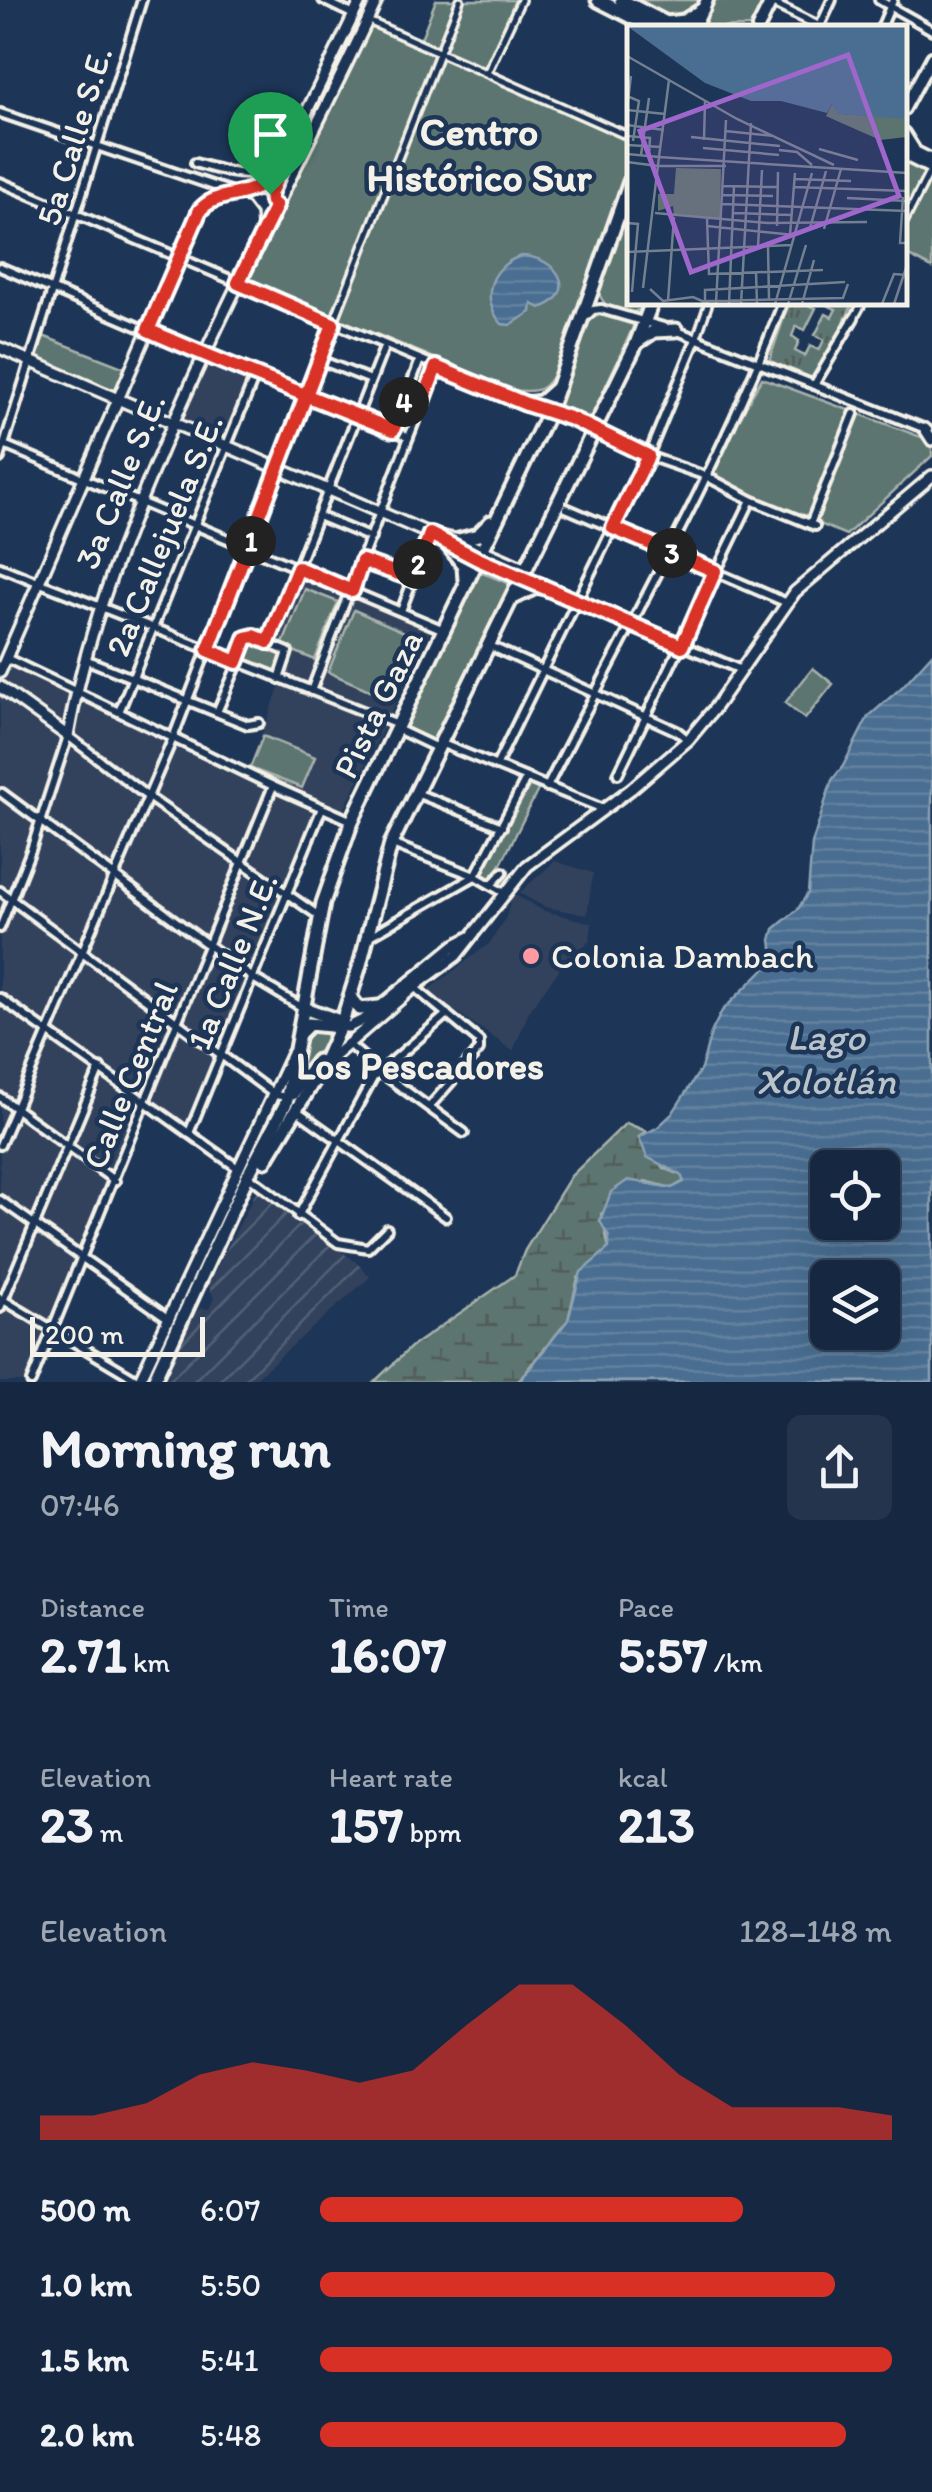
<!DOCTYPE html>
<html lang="en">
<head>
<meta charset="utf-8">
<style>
  body { margin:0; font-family:Itim,sans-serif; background:#23344c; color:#f1f3f6; height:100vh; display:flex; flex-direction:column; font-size:38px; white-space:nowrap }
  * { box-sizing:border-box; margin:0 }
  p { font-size:32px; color:#9ea6b1 }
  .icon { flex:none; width:55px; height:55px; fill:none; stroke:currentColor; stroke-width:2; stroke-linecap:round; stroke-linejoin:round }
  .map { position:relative; height:1382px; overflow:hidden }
  .side { display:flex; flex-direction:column; background:#162841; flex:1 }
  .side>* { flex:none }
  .buttons { position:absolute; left:810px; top:1150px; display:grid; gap:20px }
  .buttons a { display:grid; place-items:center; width:90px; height:90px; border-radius:15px; background:#162841; box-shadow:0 10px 40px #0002,0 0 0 2px #35445a; font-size:50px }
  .scale { position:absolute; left:30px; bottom:25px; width:175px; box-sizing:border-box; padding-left:10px; border:5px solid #f4f1e8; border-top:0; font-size:28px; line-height:35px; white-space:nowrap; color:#f4f1e8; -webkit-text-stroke:8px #1d3557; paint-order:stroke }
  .pin { position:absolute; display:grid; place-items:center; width:85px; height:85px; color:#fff; margin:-102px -42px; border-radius:50% 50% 50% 0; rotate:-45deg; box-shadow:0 0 10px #0007 }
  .pin .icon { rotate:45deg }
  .km { position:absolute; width:50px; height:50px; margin:-25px; border-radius:50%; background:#222; color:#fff; font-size:28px; line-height:50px; text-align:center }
  .round { display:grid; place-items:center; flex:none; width:105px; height:105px; border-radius:15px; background:#23344c }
  .overview { display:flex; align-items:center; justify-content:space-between; height:170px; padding:0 40px }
  h1 { font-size:55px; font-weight:800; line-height:75px }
  .figures { display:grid; grid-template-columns:repeat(3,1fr); gap:15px; height:170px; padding:10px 40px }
  .figures div { display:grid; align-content:center }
  .figures b { font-size:50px; font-weight:800 }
  .figures small { font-size:28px; font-weight:400 }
  .figures p { font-size:28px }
  .chart { height:280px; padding:20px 40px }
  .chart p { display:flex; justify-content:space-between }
  .chart svg { width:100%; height:180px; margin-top:10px; fill:#d93025; opacity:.7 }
  ul { padding:0 40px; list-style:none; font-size:32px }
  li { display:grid; grid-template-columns:160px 120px 1fr; align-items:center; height:75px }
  li i { height:25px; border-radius:12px; background:#d93025 }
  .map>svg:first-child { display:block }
  .built { fill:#32435d }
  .industrial { fill:url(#industrial-furrows) }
  .grass { fill:url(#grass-tufts); stroke:#a8b2ac; stroke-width:2.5 }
  .wetland { fill:url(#wetland-marsh); stroke:#a8b2ac; stroke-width:2.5 }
  .park { fill:#5c7470; stroke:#a8b2ac; stroke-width:2.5 }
  .water { fill:url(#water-rules); stroke:#8da2b4; stroke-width:2.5; fill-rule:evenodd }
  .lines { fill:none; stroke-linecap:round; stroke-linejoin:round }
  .pedestrian-casing { stroke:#f4f1e8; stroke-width:12 }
  .minor-casing { stroke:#f4f1e8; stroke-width:14 }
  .tertiary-casing { stroke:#f4f1e8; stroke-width:16 }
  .primary-casing { stroke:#f4f1e8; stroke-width:18 }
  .trunk-casing { stroke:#f4f1e8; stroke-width:19 }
  .pedestrian { stroke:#1d3557; stroke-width:5 }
  .minor { stroke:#1d3557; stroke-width:6 }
  .tertiary { stroke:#1d3557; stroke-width:9 }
  .primary { stroke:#1d3557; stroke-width:10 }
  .trunk { stroke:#1d3557; stroke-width:11 }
  .route-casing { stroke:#fff; stroke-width:20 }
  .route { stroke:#d93025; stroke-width:12 }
  .poi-dot { fill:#ff9aa2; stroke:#1d3557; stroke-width:4 }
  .labels { text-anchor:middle; stroke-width:9; stroke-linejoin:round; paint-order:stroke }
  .street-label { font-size:35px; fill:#f4f1e8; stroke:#1d3557 }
  .poi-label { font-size:35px; fill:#f4f1e8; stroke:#1d3557; text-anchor:start }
  .water-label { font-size:38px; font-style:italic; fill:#b8c3ca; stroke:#1d3557 }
  .neighbourhood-label { font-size:38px; font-weight:bold; fill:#f4f1e8; stroke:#1d3557 }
  .quarter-label { font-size:40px; font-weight:bold; fill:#f4f1e8; stroke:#1d3557 }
  .inset-road { fill:none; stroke:#738091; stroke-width:2.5 }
  .view { fill:#9f67cb; fill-opacity:0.15; stroke:#9f67cb; stroke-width:5 }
  .inset-edge { fill:none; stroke:#f4f1e8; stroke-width:5 }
</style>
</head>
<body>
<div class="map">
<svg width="932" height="1382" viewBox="0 0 932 1382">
  <defs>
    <pattern id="industrial-furrows" width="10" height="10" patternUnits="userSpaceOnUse" patternTransform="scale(2.5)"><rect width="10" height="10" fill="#32435d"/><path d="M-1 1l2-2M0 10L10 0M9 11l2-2" fill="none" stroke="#505f74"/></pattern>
    <pattern id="grass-tufts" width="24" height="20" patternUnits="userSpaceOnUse" patternTransform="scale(2.5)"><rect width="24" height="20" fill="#5c7470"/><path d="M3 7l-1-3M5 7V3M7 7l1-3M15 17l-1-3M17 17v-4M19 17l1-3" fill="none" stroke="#525c59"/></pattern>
    <pattern id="wetland-marsh" width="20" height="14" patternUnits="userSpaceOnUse" patternTransform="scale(2.5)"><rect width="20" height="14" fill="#5c7470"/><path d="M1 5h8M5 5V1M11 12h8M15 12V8" fill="none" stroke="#525c59"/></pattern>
    <pattern id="water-rules" width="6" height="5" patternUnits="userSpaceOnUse" patternTransform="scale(2.5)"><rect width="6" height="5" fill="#496e91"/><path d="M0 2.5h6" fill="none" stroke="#6483a0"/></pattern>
  </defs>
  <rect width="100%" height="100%" fill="#1d3557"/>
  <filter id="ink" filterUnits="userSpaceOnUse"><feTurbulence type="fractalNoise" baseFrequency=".01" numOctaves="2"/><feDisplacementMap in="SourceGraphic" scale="20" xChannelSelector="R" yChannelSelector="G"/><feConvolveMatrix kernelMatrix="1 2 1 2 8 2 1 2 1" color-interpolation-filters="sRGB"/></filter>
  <g filter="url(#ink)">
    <g class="built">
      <path d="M206 360 250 379 224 442 179 422Z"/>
      <path d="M302 576 430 631 343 812 249 770 293 649 276 641Z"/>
      <path d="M6 658 322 808 189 1133 147 1102 32 1382H0V672Z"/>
      <path d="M555 861 593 873 587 915 545 907 519 893Z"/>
      <path d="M515 895 544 911 592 923 590 940 560 969 530 1009 513 1051 427 991 490 943 506 917 512 896Z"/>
    </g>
    <path class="industrial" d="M257 1190 356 1262 370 1277 251 1382H164L195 1313 201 1308 209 1309 214 1298 208 1285Z"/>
    <path class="grass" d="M789 303H811L810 306 816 308 805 330 796 326 792 336 799 341 795 351 805 356 810 346 819 350 824 340 815 335 826 314 832 317 836 309 823 303H853L817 380 769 361Z"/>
    <path class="wetland" d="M626 1123 646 1131 639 1137 664 1168 681 1175 684 1181 672 1188 645 1181 601 1214 609 1248 578 1278 568 1320 517 1382H374L411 1347 515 1275 525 1250 571 1176Z"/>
    <g class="park">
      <path d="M436 0H515L487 67 542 100 629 130V162L561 363C544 389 544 394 512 390L245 280 374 21 420 41Z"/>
      <path d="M622 0H707L676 23Z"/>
      <path d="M711 0H766L753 27 698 28Z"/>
      <path d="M904 155 932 169V268L905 254Z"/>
      <path d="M629 197 630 302 646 303C632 323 600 312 598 287Z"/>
      <path d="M595 313 634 325 589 422 556 407 589 318Z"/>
      <path d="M43 336 125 368 116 392 33 360Z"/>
      <path d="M762 378 924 438 932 446V456L846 535 706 476Z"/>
      <path d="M478 571 510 584 437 738 432 742 406 730 405 721Z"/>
      <path d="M305 589 338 602 315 660 282 646Z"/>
      <path d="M354 610 418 638 392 700 328 672Z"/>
      <path d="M251 640 285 654 276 674 243 660Z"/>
      <path d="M813 668 833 684 805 719 785 703Z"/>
      <path d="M263 736 315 757 302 788 250 768Z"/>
      <path d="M528 782 539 788 493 880 482 874Z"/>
      <path d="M321 1028 334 1029 333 1033 294 1084 303 1035Z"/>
    </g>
    <g class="water">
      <path d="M521 256C560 257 579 295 540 308L532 304 531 312 510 325 502 324C479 299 490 266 521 256Z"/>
      <path d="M932 654V1382H519L568 1320 581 1272 609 1248V1237L600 1221 611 1192 628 1180 672 1188 684 1182 681 1175 647 1157 639 1137 658 1127 672 1114 701 1069 711 1033 722 1011 768 965 773 954 771 940 774 929 798 909 808 893 812 844 832 780 843 766 868 717 902 687ZM828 1168H882V1222H828ZM828 1278H882V1332H828Z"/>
    </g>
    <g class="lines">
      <g class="pedestrian-casing">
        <g id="pedestrian">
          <path d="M373 23 630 137"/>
          <path d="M487 73 521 0"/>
          <path d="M904 222 931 169"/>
          <path d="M854 318 863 302"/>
          <path d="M333 324 460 0"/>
          <path d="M697 337 709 302"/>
        </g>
      </g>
      <g class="minor-casing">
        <g id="minor">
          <path d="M323 0 354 15"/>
          <path d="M879 0 932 30"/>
          <path d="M772 3 823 28"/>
          <path d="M820 26 832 0"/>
          <path d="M881 28 893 0"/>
          <path d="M0 113 273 206"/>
          <path d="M195 163C279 188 252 168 301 119"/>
          <path d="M0 182 526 404 572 419 648 456 706 476 751 500 815 526"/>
          <path d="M0 267 204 355 409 437"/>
          <path d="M586 317 593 310 601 309 663 327"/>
          <path d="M675 330 928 430"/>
          <path d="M320 360 371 380"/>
          <path d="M814 385 854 318"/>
          <path d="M393 431 420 360"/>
          <path d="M4 445 444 630"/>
          <path d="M0 458 142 0"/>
          <path d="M566 508 785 602"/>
          <path d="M318 516 371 538"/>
          <path d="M810 524 854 414"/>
          <path d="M363 561 413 579"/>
          <path d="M0 567 398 725"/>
          <path d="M523 578 741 670"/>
          <path d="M401 611 430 534"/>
          <path d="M268 642 385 345"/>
          <path d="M490 646 677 731 688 740"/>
          <path d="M6 658 273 786 352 821"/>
          <path d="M85 659 248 725 259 723"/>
          <path d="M311 691 436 367"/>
          <path d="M119 712 255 376"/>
          <path d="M217 712 250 636 288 652 279 679"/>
          <path d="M397 729 437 748"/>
          <path d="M440 743 603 809"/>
          <path d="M496 766 648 456 697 337"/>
          <path d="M618 774 751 500"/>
          <path d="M547 787C628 627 718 470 783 302"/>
          <path d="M2 793 253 978 303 1008"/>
          <path d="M416 793 502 827"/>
          <path d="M392 844 475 876 506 894"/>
          <path d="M492 884 503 872"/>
          <path d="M0 891 275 1095 287 1097"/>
          <path d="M0 928 31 850 68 736 148 797 319 916"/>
          <path d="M368 937 475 876 526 779"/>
          <path d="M414 987 479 1041V1050L429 1107"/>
          <path d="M0 998 239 1169"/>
          <path d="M347 1043 379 1071 464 1133"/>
          <path d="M0 1097 115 1181"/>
          <path d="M296 1110 446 1217"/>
          <path d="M189 1133 322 808"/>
          <path d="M0 1145 173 738 333 324"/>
          <path d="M254 1180 338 1243 368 1248 387 1229"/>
          <path d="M0 1200 169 1319"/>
          <path d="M298 1216 373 1078 447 1014"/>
          <path d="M0 1298 139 1381"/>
          <path d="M0 1308 100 1068"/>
          <path d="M31 1382 273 786"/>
        </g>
      </g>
      <g class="tertiary-casing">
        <g id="tertiary">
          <path d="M904 109 932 57"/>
          <path d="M904 133 914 149"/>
          <path d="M904 146 932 160"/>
          <path d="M904 155 932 169"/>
          <path d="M252 199 262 212 263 226"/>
          <path d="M275 207 270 193 277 175"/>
          <path d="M0 348 430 534 522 578"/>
          <path d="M925 429 932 440"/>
          <path d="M437 536 459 540 526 569"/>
          <path d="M0 672 200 210 213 199 255 188 271 176 295 136 361 0"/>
          <path d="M0 687 68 736C85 639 119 550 157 461 223 304 305 154 377 0"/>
          <path d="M340 1027H349L365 1019 455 945 470 937"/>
          <path d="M325 1064 414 987 456 956 527 866 631 789 688 740 714 709 795 592 932 476"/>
          <path d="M139 1382 292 1054"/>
        </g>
      </g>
      <g class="primary-casing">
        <g id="primary">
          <path d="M694 28 707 0"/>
          <path d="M758 28 772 0"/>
        </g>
      </g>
      <g class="trunk-casing">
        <g id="trunk">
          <path d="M598 0 653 28"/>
          <path d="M621 0 676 28"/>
          <path d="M667 23 684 21 703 9"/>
          <path d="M639 341 654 331 676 330"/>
          <path d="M526 404 541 402 558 387"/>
          <path d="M459 540 478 535 491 522"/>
          <path d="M449 546 464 566 465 581"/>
          <path d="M513 598 540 585"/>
          <path d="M350 997 359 1009 379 1007"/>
          <path d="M304 1008 342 1022"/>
          <path d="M300 1033 309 1024 340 1027"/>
          <path d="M292 1094 318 1061"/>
          <path d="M265 1161 322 1067 342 1022 360 965 391 844 636 344 652 302"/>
          <path d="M153 1382 248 1175 286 1103 323 903 352 821 549 411 630 182"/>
        </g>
      </g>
      <use href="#pedestrian" class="pedestrian"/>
      <use href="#minor" class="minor"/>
      <use href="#tertiary" class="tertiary"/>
      <use href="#primary" class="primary"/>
      <use href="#trunk" class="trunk"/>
    </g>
  </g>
  <g class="lines" filter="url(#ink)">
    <g class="route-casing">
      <path id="route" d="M270 194 271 202 276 206 238 283 333 324C292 433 250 542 208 650L237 662 246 638 254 636 268 642 298 568 352 591 362 561 413 579 430 534 478 559 682 646 715 571 613 528 648 456 572 419 526 404 436 367 424 399 408 392 393 430C311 397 229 366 148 330L200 210C217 192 237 198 257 187 276 177 285 154 295 136L270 194"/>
    </g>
    <use href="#route" class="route"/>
  </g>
  <circle class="poi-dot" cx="531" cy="956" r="10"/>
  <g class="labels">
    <g class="street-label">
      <text transform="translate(74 136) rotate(-73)" y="12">5a Calle S.E.</text>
      <text transform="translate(120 481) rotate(-68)" y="12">3a Calle S.E.</text>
      <text transform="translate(164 535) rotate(-68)" y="12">2a Callejuela S.E.</text>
      <text transform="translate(378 704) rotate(-64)" y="12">Pista Gaza</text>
      <text transform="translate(232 961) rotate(-68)" y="12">1a Calle N.E.</text>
      <text transform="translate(130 1075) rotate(-68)" y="12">Calle Central</text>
    </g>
    <g class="poi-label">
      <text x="551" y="968">Colonia Dambach</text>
    </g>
    <g class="water-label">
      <text x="826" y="1050">Lago<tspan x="826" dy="44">Xolotlán</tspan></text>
    </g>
    <g class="neighbourhood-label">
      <text x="420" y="1079">Los Pescadores</text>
    </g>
    <g class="quarter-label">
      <text x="479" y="145">Centro<tspan x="479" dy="46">Histórico Sur</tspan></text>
    </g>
  </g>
  <g transform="translate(627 25)">
    <rect width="280" height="280" fill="#1d3557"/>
    <path d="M205 79 214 89 278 93 280 112 253 115 210 96 199 91Z" fill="#5c7470"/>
    <path d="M49 143 94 144 93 194 47 189 46 181 31 186V169H47Z" fill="#5c7470"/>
    <path d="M0 1H280V94L210 89 205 79 200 88 154 76H124L78 58Z" fill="#496e91"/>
    <path class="inset-road" d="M0 31 110 94 207 140M0 71 12 76 6 116M0 84 4 51M0 85 38 89M0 100 37 105M98 106 147 111M0 111 23 113 22 130M64 112 153 121M77 115 78 76M0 120 34 122M76 123 152 130M192 124 231 135M152 125 170 127 185 140M0 129 32 132M14 130 22 73M32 132 42 55M0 137 31 141M31 141H99M168 154 224 156M95 161 151 162M168 162 280 166M95 170 146 171M276 172 273 218H280M220 173 280 176M94 179 280 186M28 188 141 198 240 197M107 188 165 190M80 194 82 249 196 245M0 198 11 199 5 267M80 201 167 210M150 201 151 147M183 203 199 146M197 204 214 144M163 210 168 148M141 221 142 274M131 222 135 145M0 227 165 220M129 247 130 279M218 257 78 265V276L216 273 221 259M16 263 32 132 280 148M23 264 36 276 66 272 82 279M41 276 47 192M89 278 99 95M102 279 107 161M114 279 124 98M148 279 185 148M161 279 179 220M175 279 187 235M255 279 267 249 280 250M267 279 280 240"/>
    <path class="view" d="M221 30 272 171 64 247 13 106Z"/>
    <rect width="280" height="280" class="inset-edge"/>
  </g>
</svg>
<div class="buttons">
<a><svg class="icon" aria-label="locate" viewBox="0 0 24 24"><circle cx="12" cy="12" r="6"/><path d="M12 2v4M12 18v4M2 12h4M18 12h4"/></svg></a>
<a><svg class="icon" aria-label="layers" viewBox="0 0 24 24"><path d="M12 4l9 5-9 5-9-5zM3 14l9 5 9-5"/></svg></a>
</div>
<div class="scale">200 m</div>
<div class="pin" style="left:270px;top:194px;background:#1e9e55"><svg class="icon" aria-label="arrive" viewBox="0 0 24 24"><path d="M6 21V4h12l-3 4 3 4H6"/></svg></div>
<b class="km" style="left:251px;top:541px">1</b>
<b class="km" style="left:418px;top:564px">2</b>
<b class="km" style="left:672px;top:553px">3</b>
<b class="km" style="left:404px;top:402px">4</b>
</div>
<section class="side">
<div class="overview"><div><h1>Morning run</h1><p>07:46</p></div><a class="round"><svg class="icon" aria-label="share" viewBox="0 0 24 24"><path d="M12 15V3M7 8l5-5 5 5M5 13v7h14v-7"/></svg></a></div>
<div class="figures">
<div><p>Distance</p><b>2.71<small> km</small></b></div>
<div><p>Time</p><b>16:07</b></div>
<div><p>Pace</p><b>5:57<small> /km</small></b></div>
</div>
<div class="figures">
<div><p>Elevation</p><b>23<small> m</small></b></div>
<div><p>Heart rate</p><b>157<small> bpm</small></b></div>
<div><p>kcal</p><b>213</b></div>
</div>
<div class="chart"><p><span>Elevation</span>128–148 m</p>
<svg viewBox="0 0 160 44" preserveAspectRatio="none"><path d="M0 44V38L10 38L20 35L30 28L40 25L50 27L60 30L70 27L80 16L90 6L100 6L110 16L120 28L130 36L140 36L150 36L160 38V44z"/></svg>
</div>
<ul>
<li><b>500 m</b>6:07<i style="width:74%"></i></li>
<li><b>1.0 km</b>5:50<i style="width:90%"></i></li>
<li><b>1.5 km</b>5:41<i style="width:100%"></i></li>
<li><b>2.0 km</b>5:48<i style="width:92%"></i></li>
</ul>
</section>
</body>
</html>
